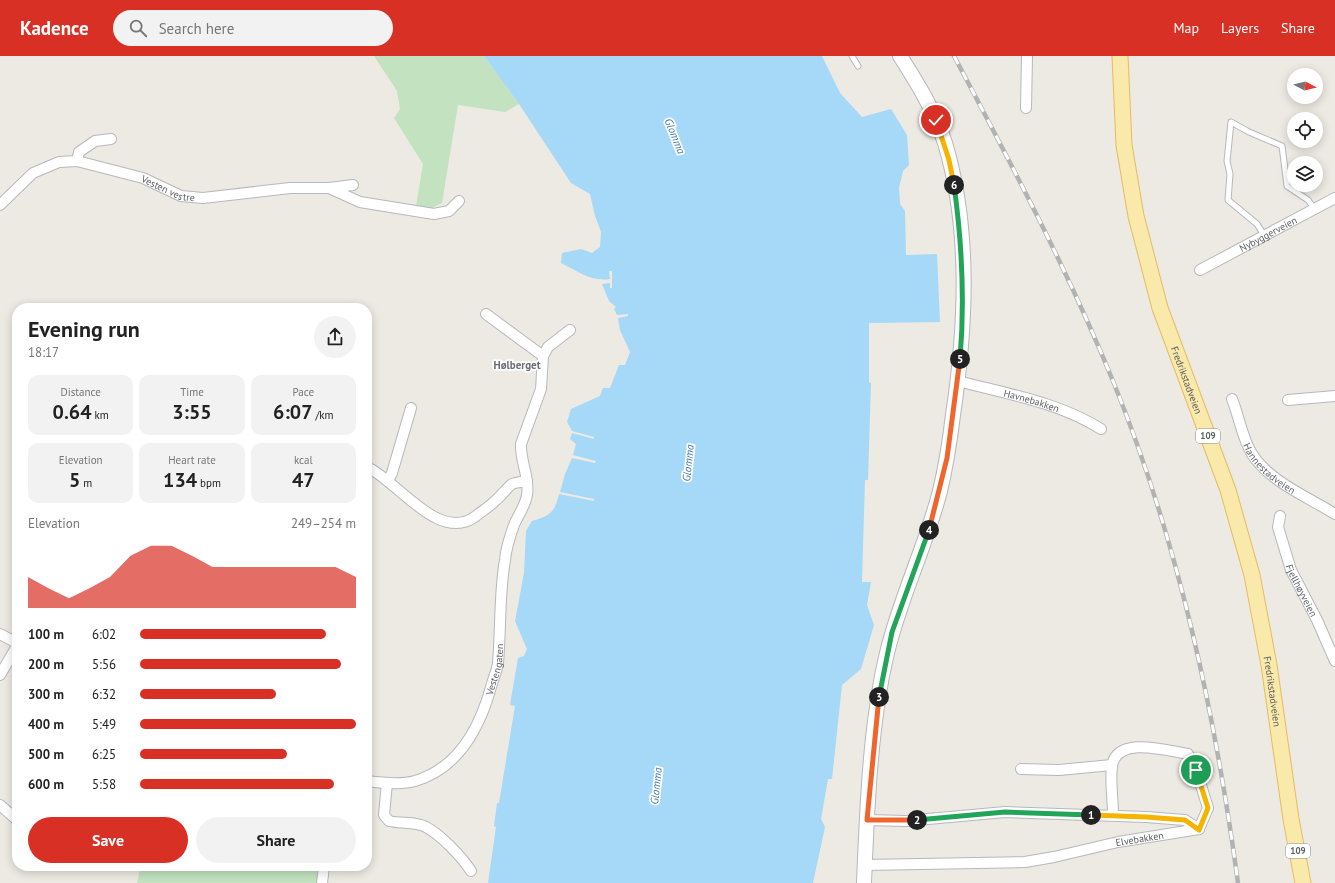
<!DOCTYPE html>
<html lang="en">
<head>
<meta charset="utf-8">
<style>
  body { margin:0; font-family:"PT Sans",sans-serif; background:#f2f2f2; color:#222; height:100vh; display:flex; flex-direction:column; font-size:15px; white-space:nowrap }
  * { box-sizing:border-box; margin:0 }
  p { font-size:13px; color:#767676 }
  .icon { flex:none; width:22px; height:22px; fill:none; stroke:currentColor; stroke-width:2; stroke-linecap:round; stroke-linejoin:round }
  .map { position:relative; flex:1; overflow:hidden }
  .drawer { position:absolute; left:12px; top:247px; width:360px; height:568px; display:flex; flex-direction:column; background:#fff; border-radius:16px; box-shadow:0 2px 10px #0003 }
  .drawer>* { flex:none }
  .needle { width:26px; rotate:97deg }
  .controls { position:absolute; left:1287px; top:12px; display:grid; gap:8px }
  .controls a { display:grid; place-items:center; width:36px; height:36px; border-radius:50%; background:#fff; box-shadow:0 2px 10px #0003; font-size:20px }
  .pin { position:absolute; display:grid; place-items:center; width:34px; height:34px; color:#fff; margin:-17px; border:2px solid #fff; border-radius:50%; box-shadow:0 1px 4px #0007 }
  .km { position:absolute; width:20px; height:20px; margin:-10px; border-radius:50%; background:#222; color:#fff; font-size:11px; line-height:20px; text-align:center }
  .round { display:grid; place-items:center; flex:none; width:42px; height:42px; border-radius:21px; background:#f2f2f2 }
  .summary { display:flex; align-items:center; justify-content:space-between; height:68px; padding:0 16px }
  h1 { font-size:22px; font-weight:700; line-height:30px }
  .figures { display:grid; grid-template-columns:repeat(3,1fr); gap:6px; height:68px; padding:4px 16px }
  .figures div { display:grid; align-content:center; border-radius:10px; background:#f2f2f2; text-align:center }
  .figures b { font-size:20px; font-weight:700 }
  .figures small { font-size:11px; font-weight:400 }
  .figures p { font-size:11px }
  .chart { height:112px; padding:8px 16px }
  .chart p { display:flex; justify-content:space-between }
  .chart svg { width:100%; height:72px; margin-top:4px; fill:#d93025; opacity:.7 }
  .primary-button { display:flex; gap:8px; margin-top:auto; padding:8px 16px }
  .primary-button a { flex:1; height:46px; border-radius:24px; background:#d93025; color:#fff; font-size:16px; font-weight:700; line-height:46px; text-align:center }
  .primary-button a+a { background:#f2f2f2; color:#222 }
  ul { padding:0 16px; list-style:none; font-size:13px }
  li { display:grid; grid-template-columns:64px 48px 1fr; align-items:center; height:30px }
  li i { height:10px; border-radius:5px; background:#d93025 }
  header { display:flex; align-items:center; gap:24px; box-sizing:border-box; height:56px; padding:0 20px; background:#d93025; color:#fff }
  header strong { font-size:19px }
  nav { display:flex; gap:22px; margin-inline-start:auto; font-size:14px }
  .search { width:280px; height:36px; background:#f2f2f2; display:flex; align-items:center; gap:10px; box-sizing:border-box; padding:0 14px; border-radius:22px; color:#767676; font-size:15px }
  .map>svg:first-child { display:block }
  .green { fill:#c2e2c0 }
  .water { fill:#a6d8f8 }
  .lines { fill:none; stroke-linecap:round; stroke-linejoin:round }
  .lane-casing { stroke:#b5b8bc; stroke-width:7 }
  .street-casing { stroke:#b5b8bc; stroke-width:12 }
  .secondary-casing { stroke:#b4b7bc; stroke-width:16 }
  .primary-casing { stroke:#e6bb61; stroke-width:17 }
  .lane { stroke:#fff; stroke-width:5 }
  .street { stroke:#fff; stroke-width:10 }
  .secondary { stroke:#fff; stroke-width:14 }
  .primary { stroke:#f9e9ab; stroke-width:15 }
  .rail-casing { stroke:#b1b2b2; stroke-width:4.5 }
  .rail { stroke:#fff; stroke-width:3; stroke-dasharray:9; stroke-linecap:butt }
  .split-1-casing { stroke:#fff; stroke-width:8 }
  .split-2-casing { stroke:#fff; stroke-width:8 }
  .split-3-casing { stroke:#fff; stroke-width:8 }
  .split-4-casing { stroke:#fff; stroke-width:8 }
  .split-5-casing { stroke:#fff; stroke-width:8 }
  .split-6-casing { stroke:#fff; stroke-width:8 }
  .split-7-casing { stroke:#fff; stroke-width:8 }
  .split-1 { stroke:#f5b400; stroke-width:5 }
  .split-2 { stroke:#22a559; stroke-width:5 }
  .split-3 { stroke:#f0652b; stroke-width:5 }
  .split-4 { stroke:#22a559; stroke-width:5 }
  .split-5 { stroke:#f0652b; stroke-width:5 }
  .split-6 { stroke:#22a559; stroke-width:5 }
  .split-7 { stroke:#f5b400; stroke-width:5 }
  .labels { text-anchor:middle; stroke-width:3.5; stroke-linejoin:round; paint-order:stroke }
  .shield { fill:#fff; stroke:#8c8e91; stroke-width:1 }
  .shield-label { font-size:9px; font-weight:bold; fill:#5b5e62 }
  .street-label { font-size:10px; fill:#5b5e62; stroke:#fff }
  .water-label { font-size:11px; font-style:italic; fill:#4579a8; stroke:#fff }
  .neighbourhood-label { font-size:11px; font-weight:bold; fill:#6c7074; stroke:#fff }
</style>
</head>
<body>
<header>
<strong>Kadence</strong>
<div class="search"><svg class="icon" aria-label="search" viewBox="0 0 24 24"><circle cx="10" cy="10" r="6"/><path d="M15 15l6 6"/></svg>Search here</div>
<nav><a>Map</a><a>Layers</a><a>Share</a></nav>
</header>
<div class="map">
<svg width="1335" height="827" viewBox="0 0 1335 827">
  <rect width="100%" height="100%" fill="#eceae2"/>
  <g class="green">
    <path d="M374 0H484L519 48 505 56 458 49 442 147 430 153 416 151 423 108 394 62 400 53 397 35Z"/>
    <path d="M141 810H320L318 827H137Z"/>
  </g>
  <path class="water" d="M484 0H822L840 37 862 61 891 53 907 79 909 109 903 115 899 132 900 148 905 155 906 199 937 198 940 266 869 267V326L871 327 868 424H865L862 526H871L867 549 874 569 861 613 842 629 832 723H828L821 763 825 771 813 827H488L496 771 494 770 497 747H499L515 650 510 649 518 602 524 600 527 593 515 565 524 517 526 475 532 465C549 460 555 457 559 438L594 445V443L560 436 565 418 572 402 595 407 596 405 573 399 576 388 570 383 572 377 594 383V381L572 375 567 366 571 353 600 340 603 332H610L619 309H625L630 296 620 274 618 262 628 260V258L617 259 614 253 616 251 609 245 602 228 610 227V232H612V215H609L610 223C592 226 577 215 561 207L562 197 581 193 592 197 600 191 601 176 595 160 590 138 571 127 519 48Z"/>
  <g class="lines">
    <g class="lane-casing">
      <g id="lane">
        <path d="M852 0 858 10"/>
        <path d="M1264 179 1257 168 1228 144 1230 118 1227 105 1231 66 1249 76 1282 90 1287 130 1308 144 1314 152"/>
      </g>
    </g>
    <g class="street-casing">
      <g id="street">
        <path d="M1026 52 1027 0"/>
        <path d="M77 105 79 96 95 85 111 83"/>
        <path d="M329 132 360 146 434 158 449 155 459 145"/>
        <path id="s1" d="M0 149 33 117 59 106 77 105 143 122 181 140 203 142 290 132H329L353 129"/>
        <path id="s2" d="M1200 214 1335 142"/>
        <path d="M486 258 543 300"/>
        <path id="s3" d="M958 325C1007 338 1058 346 1101 373"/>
        <path id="s4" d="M1232 343C1239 360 1242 382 1252 398 1270 426 1308 441 1335 458"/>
        <path d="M1288 344 1335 340"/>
        <path d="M367 411C398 425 439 488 476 460 482 455 489 451 495 445 501 440 506 433 512 428 516 426 523 426 527 425"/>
        <path d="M388 425 392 417 411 352"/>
        <path id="s5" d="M1280 460 1278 471 1291 514 1317 564 1335 605"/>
        <path d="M0 578 17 587"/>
        <path d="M0 619 17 590"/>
        <path d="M1021 713 1059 714 1112 709"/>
        <path id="s6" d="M367 725C382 727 401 729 415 725 459 712 480 671 491 631 493 623 497 615 498 607 501 573 499 538 505 504 506 493 510 480 514 469 518 459 525 451 527 439 530 422 520 405 521 388L541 333 543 300 548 291 570 274"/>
        <path d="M387 727 384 759 389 765C401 768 416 765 426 771 441 779 462 801 471 815"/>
        <path d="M0 749 17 764"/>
        <path d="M867 764 906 765 1005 756 1146 761 1185 764 1199 773"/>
        <path id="s7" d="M865 809 1025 806 1054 801 1118 786 1199 773 1208 752 1196 713 1188 698C1168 695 1117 679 1112 710 1110 725 1113 744 1113 759"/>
        <path d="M322 827 324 810"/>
      </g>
    </g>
    <g class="secondary-casing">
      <path id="secondary" d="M864 827C867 754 870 668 887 597 900 542 926 490 940 435 946 410 950 384 953 359 966 271 971 174 945 87 935 56 918 28 900 0"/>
    </g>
    <g class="primary-casing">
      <g id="primary">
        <path id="s8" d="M1120 0 1124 89 1136 160 1160 252 1228 434 1252 519 1269 609 1291 763 1303 827"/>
      </g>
    </g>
    <use href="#lane" class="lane"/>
    <use href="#street" class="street"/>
    <use href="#secondary" class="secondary"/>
    <use href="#primary" class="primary"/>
    <g class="rail-casing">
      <path id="rail" d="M954 0C1011 108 1069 216 1115 330 1179 489 1215 657 1238 827"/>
    </g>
    <use href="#rail" class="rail"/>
  </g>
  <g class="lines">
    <g class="split-1-casing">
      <path id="split-1" d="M1091 759 1146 761 1185 764 1199 774 1208 752 1196 714"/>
    </g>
    <g class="split-2-casing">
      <path id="split-2" d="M917 764 1005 756 1091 759"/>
    </g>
    <g class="split-3-casing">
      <path id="split-3" d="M879 641 867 764H917"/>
    </g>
    <g class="split-4-casing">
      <path id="split-4" d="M879 641 892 576 929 474"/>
    </g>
    <g class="split-5-casing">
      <path id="split-5" d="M929 474 947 402 960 303"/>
    </g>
    <g class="split-6-casing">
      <path id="split-6" d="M954 129C962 187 965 244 960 303"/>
    </g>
    <g class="split-7-casing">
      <path id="split-7" d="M936 64 949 104 954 129"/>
    </g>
    <use href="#split-1" class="split-1"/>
    <use href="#split-2" class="split-2"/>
    <use href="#split-3" class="split-3"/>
    <use href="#split-4" class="split-4"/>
    <use href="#split-5" class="split-5"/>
    <use href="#split-6" class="split-6"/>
    <use href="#split-7" class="split-7"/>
  </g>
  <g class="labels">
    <g class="shield">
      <rect x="1196" y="373" width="24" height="14" rx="3"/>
      <rect x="1286" y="788" width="24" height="14" rx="3"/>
    </g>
    <g class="shield-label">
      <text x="1208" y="383">109</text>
      <text x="1298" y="798">109</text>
    </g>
    <g class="street-label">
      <text dy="4" stroke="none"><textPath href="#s1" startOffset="188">Vesten vestre</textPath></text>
      <text dy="4" stroke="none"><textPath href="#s2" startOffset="77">Nybyggerveien</textPath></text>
      <text dy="4" stroke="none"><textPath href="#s8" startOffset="333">Fredrikstadveien</textPath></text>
      <text dy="4" stroke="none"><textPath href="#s3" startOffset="76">Havnebakken</textPath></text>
      <text dy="4" stroke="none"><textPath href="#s4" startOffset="81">Hannestadveien</textPath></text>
      <text dy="4" stroke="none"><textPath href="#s5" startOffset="79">Fjellhøyveien</textPath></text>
      <text dy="4" stroke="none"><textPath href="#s6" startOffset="193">Vestengaten</textPath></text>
      <text dy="4" stroke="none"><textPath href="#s8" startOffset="657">Fredrikstadveien</textPath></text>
      <text dy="4" stroke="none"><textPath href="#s7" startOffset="277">Elvebakken</textPath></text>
    </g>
    <g class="water-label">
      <text transform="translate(675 80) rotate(68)" y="4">Glomma</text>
      <text transform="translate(688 407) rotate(-84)" y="4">Glomma</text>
      <text transform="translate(656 730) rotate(-84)" y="4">Glomma</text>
    </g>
    <g class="neighbourhood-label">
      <text x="517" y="313">Hølberget</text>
    </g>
  </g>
</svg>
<div class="controls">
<a><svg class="needle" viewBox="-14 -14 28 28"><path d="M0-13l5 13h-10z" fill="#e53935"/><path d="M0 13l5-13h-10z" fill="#767676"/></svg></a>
<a><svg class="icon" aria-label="locate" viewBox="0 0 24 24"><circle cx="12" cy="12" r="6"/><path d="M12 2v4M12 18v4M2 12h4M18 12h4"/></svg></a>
<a><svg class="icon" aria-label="layers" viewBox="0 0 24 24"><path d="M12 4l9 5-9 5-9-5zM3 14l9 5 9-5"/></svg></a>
</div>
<div class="pin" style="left:1196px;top:714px;background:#1e9e55"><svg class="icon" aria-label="arrive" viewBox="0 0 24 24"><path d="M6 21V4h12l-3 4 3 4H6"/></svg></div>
<div class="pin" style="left:936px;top:64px;background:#d93025"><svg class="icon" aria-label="check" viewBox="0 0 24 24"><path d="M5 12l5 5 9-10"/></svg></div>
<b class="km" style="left:1091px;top:759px">1</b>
<b class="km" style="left:917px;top:764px">2</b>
<b class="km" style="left:879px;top:641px">3</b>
<b class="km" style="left:929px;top:474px">4</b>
<b class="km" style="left:960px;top:303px">5</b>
<b class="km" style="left:954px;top:129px">6</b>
<section class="drawer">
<div class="summary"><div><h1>Evening run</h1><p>18:17</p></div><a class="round"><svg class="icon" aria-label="share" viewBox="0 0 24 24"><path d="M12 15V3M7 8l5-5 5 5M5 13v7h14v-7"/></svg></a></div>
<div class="figures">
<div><p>Distance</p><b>0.64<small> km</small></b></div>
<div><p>Time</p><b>3:55</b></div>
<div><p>Pace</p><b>6:07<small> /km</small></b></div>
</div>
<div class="figures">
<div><p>Elevation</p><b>5<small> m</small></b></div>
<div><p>Heart rate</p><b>134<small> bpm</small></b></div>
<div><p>kcal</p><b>47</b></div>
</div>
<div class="chart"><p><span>Elevation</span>249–254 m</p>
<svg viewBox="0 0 160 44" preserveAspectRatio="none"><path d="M0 44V25L10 32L20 38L30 32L40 25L50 12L60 6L70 6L80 12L90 19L100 19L110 19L120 19L130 19L140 19L150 19L160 25V44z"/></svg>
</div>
<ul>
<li><b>100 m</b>6:02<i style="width:86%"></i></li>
<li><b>200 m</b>5:56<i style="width:93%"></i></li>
<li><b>300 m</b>6:32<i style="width:63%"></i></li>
<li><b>400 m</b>5:49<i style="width:100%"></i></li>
<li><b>500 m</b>6:25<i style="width:68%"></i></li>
<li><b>600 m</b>5:58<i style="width:90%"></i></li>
</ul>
<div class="primary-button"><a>Save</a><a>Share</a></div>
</section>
</div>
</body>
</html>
